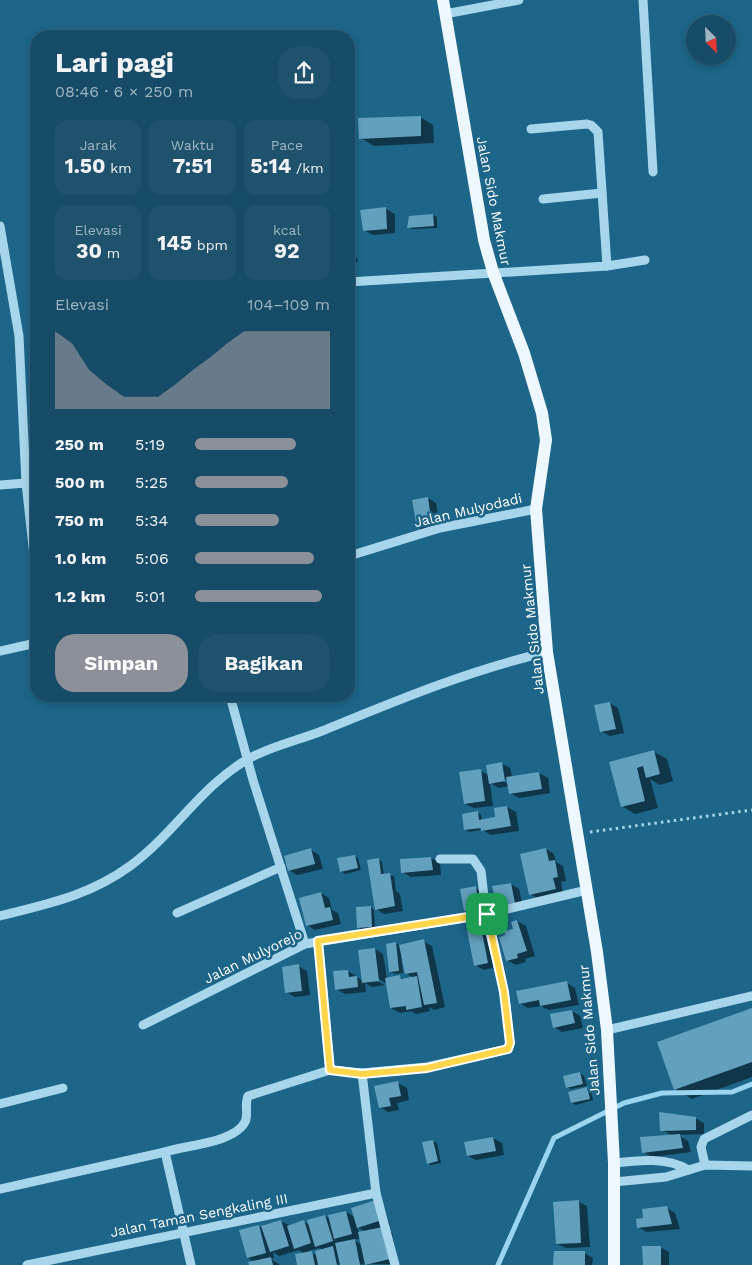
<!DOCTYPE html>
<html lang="id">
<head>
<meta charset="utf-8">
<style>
  body { margin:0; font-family:"Work Sans",sans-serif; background:#1f536d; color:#f1f3f6; height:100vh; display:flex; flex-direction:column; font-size:19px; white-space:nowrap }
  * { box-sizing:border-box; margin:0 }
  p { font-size:16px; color:#9eb4c0 }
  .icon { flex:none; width:28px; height:28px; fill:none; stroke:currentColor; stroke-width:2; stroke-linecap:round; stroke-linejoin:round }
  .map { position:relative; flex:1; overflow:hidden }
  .panel { position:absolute; left:30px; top:30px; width:325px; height:672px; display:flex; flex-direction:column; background:#164c67; border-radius:20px; box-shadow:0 2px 8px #0003,0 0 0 1px #35637b }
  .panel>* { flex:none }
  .needle { width:32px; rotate:156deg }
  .tools { position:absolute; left:686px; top:15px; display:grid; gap:10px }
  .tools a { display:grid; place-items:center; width:50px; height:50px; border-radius:50%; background:#164c67; box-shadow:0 2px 8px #0003,0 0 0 1px #35637b; font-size:25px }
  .pin { position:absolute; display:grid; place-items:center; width:42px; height:42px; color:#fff; margin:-21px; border-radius:10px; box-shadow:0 2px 8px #0006 }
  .round { display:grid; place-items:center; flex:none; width:52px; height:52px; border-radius:20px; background:#1f536d }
  .head { display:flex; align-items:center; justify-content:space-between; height:85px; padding:0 25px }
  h1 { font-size:28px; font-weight:700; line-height:38px }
  .stats { display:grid; grid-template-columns:repeat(3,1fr); gap:8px; height:85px; padding:5px 25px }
  .stats div { display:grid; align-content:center; border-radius:12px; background:#1f536d; text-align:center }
  .stats b { font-size:21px; font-weight:700 }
  .stats small { font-size:14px; font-weight:400 }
  .stats p { font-size:14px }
  .chart { height:140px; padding:10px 25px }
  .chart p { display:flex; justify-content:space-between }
  .chart svg { width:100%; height:90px; margin-top:5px; fill:#8c9099; opacity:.7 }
  .action { display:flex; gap:10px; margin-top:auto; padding:10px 25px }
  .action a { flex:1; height:58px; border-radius:20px; background:#8c9099; color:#fff; font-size:20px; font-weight:700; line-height:58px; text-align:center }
  .action a+a { background:#1f536d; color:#f1f3f6 }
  ul { padding:0 25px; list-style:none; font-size:16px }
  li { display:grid; grid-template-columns:80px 60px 1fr; align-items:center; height:38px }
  li i { height:12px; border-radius:6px; background:#8c9099 }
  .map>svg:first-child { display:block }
  .shadow { fill:#0007; fill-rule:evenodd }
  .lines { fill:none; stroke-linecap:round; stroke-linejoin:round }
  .stream { stroke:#9ad4ee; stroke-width:5 }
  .building { fill:#63a0be }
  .path { stroke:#a7d6ec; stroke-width:3; stroke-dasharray:2.5 4; stroke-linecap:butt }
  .minor { stroke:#a7d6ec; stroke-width:9 }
  .major { stroke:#ecf7ff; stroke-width:12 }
  .route-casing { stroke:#fff; stroke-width:10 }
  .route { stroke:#ffd54a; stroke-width:6 }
  .labels { text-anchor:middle; stroke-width:5; stroke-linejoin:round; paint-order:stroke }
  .street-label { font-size:14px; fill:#fff; stroke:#1d6589 }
</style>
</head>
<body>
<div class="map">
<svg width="752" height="1265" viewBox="0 0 752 1265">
  <rect width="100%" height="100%" fill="#1d6589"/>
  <g class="shadow">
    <path d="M420 117 433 125 434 143 374 146 361 138Z"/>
    <path d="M386 209 395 214V233L373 235 364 230 362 211Z"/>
    <path d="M433 215 437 217V228L412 229 408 227Z"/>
    <path d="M349 240 352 242 358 262 351 263 354 275 349 276Z"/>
    <path d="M428 498 436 503 440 530 426 532 418 527Z"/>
    <path d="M610 703 618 708 624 733 610 736 601 731Z"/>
    <path d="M654 752 667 759 673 781 660 785 650 779 658 808 635 814 622 806 611 763Z"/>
    <path d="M502 764 510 768 512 777 539 773 548 778 550 793 519 798 510 793 509 786 499 788 490 783 493 806 474 808 465 804 480 771 489 775ZM501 777 508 781V784L499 779Z"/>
    <path d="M507 807 516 812 519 831 491 835 483 830 482 827 475 825 481 830 469 832 466 830 478 812 481 815 482 821 496 818Z"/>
    <path d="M546 849 554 854 556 862 563 866 566 881 561 882 563 893 539 899 530 894Z"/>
    <path d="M311 850 319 855 323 869 297 875 289 870Z"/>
    <path d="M354 856 358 858 361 870 345 874 341 871Z"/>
    <path d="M431 858 440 863 441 875 411 877 402 872Z"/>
    <path d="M378 859 382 862 384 875 394 876 396 891 400 894 403 911 384 914 376 909Z"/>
    <path d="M511 884 519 889 523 907 506 911 498 906Z"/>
    <path d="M475 888 484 893 487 913 473 915 465 911Z"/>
    <path d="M321 893 329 898 332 910 338 913 341 924 315 930 307 925Z"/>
    <path d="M371 907 374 910 375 929 362 930 359 927Z"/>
    <path d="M517 921 526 926 535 956 525 959 526 962 516 965 507 960Z"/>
    <path d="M480 928 489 933 496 967 484 970 475 965Z"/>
    <path d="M423 941 432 946 445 1007 434 1010 429 1007 430 1011 416 1014 411 1011 400 1013 391 1008 387 984 374 976 373 979 385 985 372 987 365 983 366 992 345 994 336 989 348 971 363 981 375 949 383 954 387 979 400 977 406 980 414 978 407 974 403 956H401L403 973 395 974 391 972 396 943 400 946Z"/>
    <path d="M298 966 307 971 310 995 295 997 286 992Z"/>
    <path d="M567 983 575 988 579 1005 549 1010 541 1006 528 1008 520 1003Z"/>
    <path d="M752 1010V1077L692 1099 675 1089Z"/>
    <path d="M572 1011 580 1016 583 1028 562 1032 554 1027Z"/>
    <path d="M580 1073 584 1076 587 1086 571 1089 567 1087Z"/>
    <path d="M398 1083 407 1088 409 1100 397 1103 399 1110 388 1112 380 1107Z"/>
    <path d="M587 1088 591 1091 593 1100 576 1105 572 1103Z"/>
    <path d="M695 1118 704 1123V1134L678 1135 688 1141 691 1152 652 1157 643 1152 673 1136 662 1130Z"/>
    <path d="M493 1138 502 1143 504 1155 476 1160 468 1156Z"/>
    <path d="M433 1141 437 1143 441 1163 431 1165 428 1163 423 1143Z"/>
    <path d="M376 1202 384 1206 390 1225 382 1227 392 1233 398 1264 298 1265 305 1254 299 1250 279 1256 273 1252 274 1258 271 1259 280 1265H250L255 1262 248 1258 259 1226 264 1229 263 1227 281 1221 290 1226 304 1222 310 1225 325 1216 330 1219V1216L346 1212 355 1217ZM357 1227 366 1232 359 1233ZM361 1238 362 1245 354 1240ZM320 1248 323 1250 317 1255 309 1253 308 1251Z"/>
    <path d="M579 1202 587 1206 590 1247 566 1248 557 1244Z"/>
    <path d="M667 1208 675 1213 680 1229 646 1232 638 1227 645 1219Z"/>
    <path d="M660 1247 669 1252V1265H644Z"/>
    <path d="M584 1253 593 1258 592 1265H555Z"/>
  </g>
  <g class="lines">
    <path class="stream" d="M498 1265 554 1138 624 1103 662 1093 732 1092 752 1084"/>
  </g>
  <g class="building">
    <path d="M421 116V136L359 139 358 118Z"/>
    <path d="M386 207 387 229 363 231 360 210Z"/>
    <path d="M433 214 434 226 407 228 409 216Z"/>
    <path d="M428 497 432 525 417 528 412 500Z"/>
    <path d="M610 702 616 729 600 732 594 705Z"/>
    <path d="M654 750 660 774 646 778 643 766 637 768 645 801 621 807 609 762Z"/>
    <path d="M502 762 505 781 489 784 486 765Z"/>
    <path d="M481 769 485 801 464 804 459 772Z"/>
    <path d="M539 772 542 789 509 794 506 777Z"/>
    <path d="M507 806 511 826 481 831V828L464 830 462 814 478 811 479 820 495 817 494 808Z"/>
    <path d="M311 848 315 864 288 871 284 856Z"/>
    <path d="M546 848 549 861 555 860 558 877 553 878 556 889 529 895 520 854Z"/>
    <path d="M355 855 358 868 340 872 337 858Z"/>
    <path d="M431 857 433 870 401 873 400 859Z"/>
    <path d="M379 858 381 874 390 873 395 906 375 910 367 860Z"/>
    <path d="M511 883 515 903 497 907 492 886Z"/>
    <path d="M476 886 479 909 464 911 460 889Z"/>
    <path d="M321 892 325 908 330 907 333 920 306 926 299 898Z"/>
    <path d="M371 906 372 927 357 928 356 907Z"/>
    <path d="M517 920 527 951 517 954 518 958 506 961 499 937 505 935 504 931 513 929 511 922Z"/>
    <path d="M481 927 488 963 474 966 467 930Z"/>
    <path d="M424 939 437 1003 424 1005 417 972 405 974 399 945Z"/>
    <path d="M396 942 399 971 389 972 386 944Z"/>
    <path d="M375 948 379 981 362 983 358 950Z"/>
    <path d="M299 964 302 991 285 993 282 967Z"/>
    <path d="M348 970 349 977 357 976 358 987 335 990 333 971Z"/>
    <path d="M400 975 401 979 417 976 422 1007 406 1010V1006L390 1008 385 978Z"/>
    <path d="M567 981 571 1000 540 1006 539 1000 519 1004 516 991Z"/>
    <path d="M752 1008V1062L674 1090 657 1042Z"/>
    <path d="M572 1010 575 1023 553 1028 550 1014Z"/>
    <path d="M580 1072 583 1084 566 1088 563 1076Z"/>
    <path d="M398 1081 401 1096 389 1098 391 1106 379 1108 374 1086Z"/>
    <path d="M587 1087 590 1099 571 1103 568 1092Z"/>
    <path d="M659 1112 696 1117V1130L660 1131Z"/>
    <path d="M680 1134 683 1148 642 1153 640 1137Z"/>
    <path d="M493 1137 496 1151 467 1156 464 1142Z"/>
    <path d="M433 1140 438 1161 427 1164 422 1142Z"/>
    <path d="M376 1200 382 1220 357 1228 351 1208Z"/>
    <path d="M579 1200 581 1243 556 1244 553 1202Z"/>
    <path d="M667 1206 672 1224 637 1228 636 1219 643 1218 642 1209Z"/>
    <path d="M346 1211 352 1234 334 1239 328 1215Z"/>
    <path d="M325 1215 333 1241 315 1247 307 1220Z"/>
    <path d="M281 1220 289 1246 270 1252 261 1226Z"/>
    <path d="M304 1220 311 1243 294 1249 287 1226Z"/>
    <path d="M259 1225 266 1253 247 1258 239 1230Z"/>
    <path d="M383 1227 390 1259 365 1265 358 1232Z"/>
    <path d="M355 1239 360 1265H340L335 1243Z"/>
    <path d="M333 1246 337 1265H318L315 1251Z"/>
    <path d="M642 1246H661V1265H643Z"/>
    <path d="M312 1251 315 1265H297L295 1254Z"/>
    <path d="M554 1251H585V1265H553Z"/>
    <path d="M271 1257 273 1265H249L248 1262Z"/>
  </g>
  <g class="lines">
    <path class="path" d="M590 832 752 810"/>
    <g class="minor">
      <path d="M643 0 653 172"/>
      <path d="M445 14 519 0"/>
      <path d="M543 199 602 193"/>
      <path d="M0 226 19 336 26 483 36 574"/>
      <path d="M607 266 645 260"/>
      <path d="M349 282 607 266 598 132 591 125 587 124 531 129"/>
      <path d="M349 447 351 456"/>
      <path d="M0 485 26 483"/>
      <path d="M349 556 440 528 536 509"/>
      <path d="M0 651 36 643"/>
      <path d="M230 696 253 780 305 944"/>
      <path d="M177 913 281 867"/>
      <path d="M0 916C47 904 89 896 130 866 173 835 201 786 248 759 269 747 299 740 322 731 398 700 467 671 547 652"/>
      <path d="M318 941 330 1070"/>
      <path d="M143 1025 305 944 487 914 587 890"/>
      <path d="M607 1030 752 996"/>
      <path d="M362 1073 376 1193 395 1265"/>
      <path d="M0 1104 63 1088"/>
      <path d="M165 1152C186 1145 234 1143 245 1122 249 1114 244 1105 248 1096L330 1070 362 1073 427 1067 508 1049 510 1043 504 991 487 921 481 871 473 859H440"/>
      <path d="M614 1163C639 1160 667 1157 689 1170"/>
      <path d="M705 1165 701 1147 704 1139 752 1115"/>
      <path d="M614 1182 666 1177 705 1165 752 1166"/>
      <path d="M0 1189 165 1152 191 1265"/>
      <path d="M27 1265 376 1193"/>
    </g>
    <path class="major" d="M443 0 484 240 493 272 524 353 542 413 546 440 536 509 547 652 597 952 607 1030 614 1163V1265"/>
  </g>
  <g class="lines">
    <g class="route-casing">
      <path id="route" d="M487 914 504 992 510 1043 508 1049 427 1068 362 1074 330 1070 318 941Z"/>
    </g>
    <use href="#route" class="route"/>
  </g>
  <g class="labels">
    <g class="street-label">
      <text transform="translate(494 201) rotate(79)" y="5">Jalan Sido Makmur</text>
      <text transform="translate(468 510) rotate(-13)" y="5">Jalan Mulyodadi</text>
      <text transform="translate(532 629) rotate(-96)" y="5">Jalan Sido Makmur</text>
      <text transform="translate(253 956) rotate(-26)" y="5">Jalan Mulyorejo</text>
      <text transform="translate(589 1030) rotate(-95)" y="5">Jalan Sido Makmur</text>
      <text transform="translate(199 1215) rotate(-11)" y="5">Jalan Taman Sengkaling III</text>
    </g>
  </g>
</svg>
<div class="tools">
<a><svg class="needle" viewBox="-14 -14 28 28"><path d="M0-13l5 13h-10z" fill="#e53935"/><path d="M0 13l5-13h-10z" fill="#9eb4c0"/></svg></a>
</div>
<div class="pin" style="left:487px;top:914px;background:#1e9e55"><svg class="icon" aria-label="arrive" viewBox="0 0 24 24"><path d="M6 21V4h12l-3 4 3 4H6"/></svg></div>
<section class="panel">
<div class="head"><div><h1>Lari pagi</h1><p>08:46 · 6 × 250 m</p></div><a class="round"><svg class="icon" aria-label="share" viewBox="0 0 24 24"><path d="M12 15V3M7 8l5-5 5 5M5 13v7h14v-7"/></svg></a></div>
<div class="stats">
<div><p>Jarak</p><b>1.50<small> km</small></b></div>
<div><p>Waktu</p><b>7:51</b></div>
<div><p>Pace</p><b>5:14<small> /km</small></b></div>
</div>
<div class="stats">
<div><p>Elevasi</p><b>30<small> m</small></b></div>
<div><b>145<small> bpm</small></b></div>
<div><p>kcal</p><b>92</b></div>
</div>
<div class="chart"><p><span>Elevasi</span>104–109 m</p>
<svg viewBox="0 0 160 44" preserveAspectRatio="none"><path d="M0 44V6L10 12L20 25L30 32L40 38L50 38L60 38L70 32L80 25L90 19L100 12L110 6L120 6L130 6L140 6L150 6L160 6V44z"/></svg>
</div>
<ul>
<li><b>250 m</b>5:19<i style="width:75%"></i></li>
<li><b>500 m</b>5:25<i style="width:69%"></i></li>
<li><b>750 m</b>5:34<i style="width:62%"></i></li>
<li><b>1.0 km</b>5:06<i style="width:88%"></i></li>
<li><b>1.2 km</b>5:01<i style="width:94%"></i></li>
</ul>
<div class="action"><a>Simpan</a><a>Bagikan</a></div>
</section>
</div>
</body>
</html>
